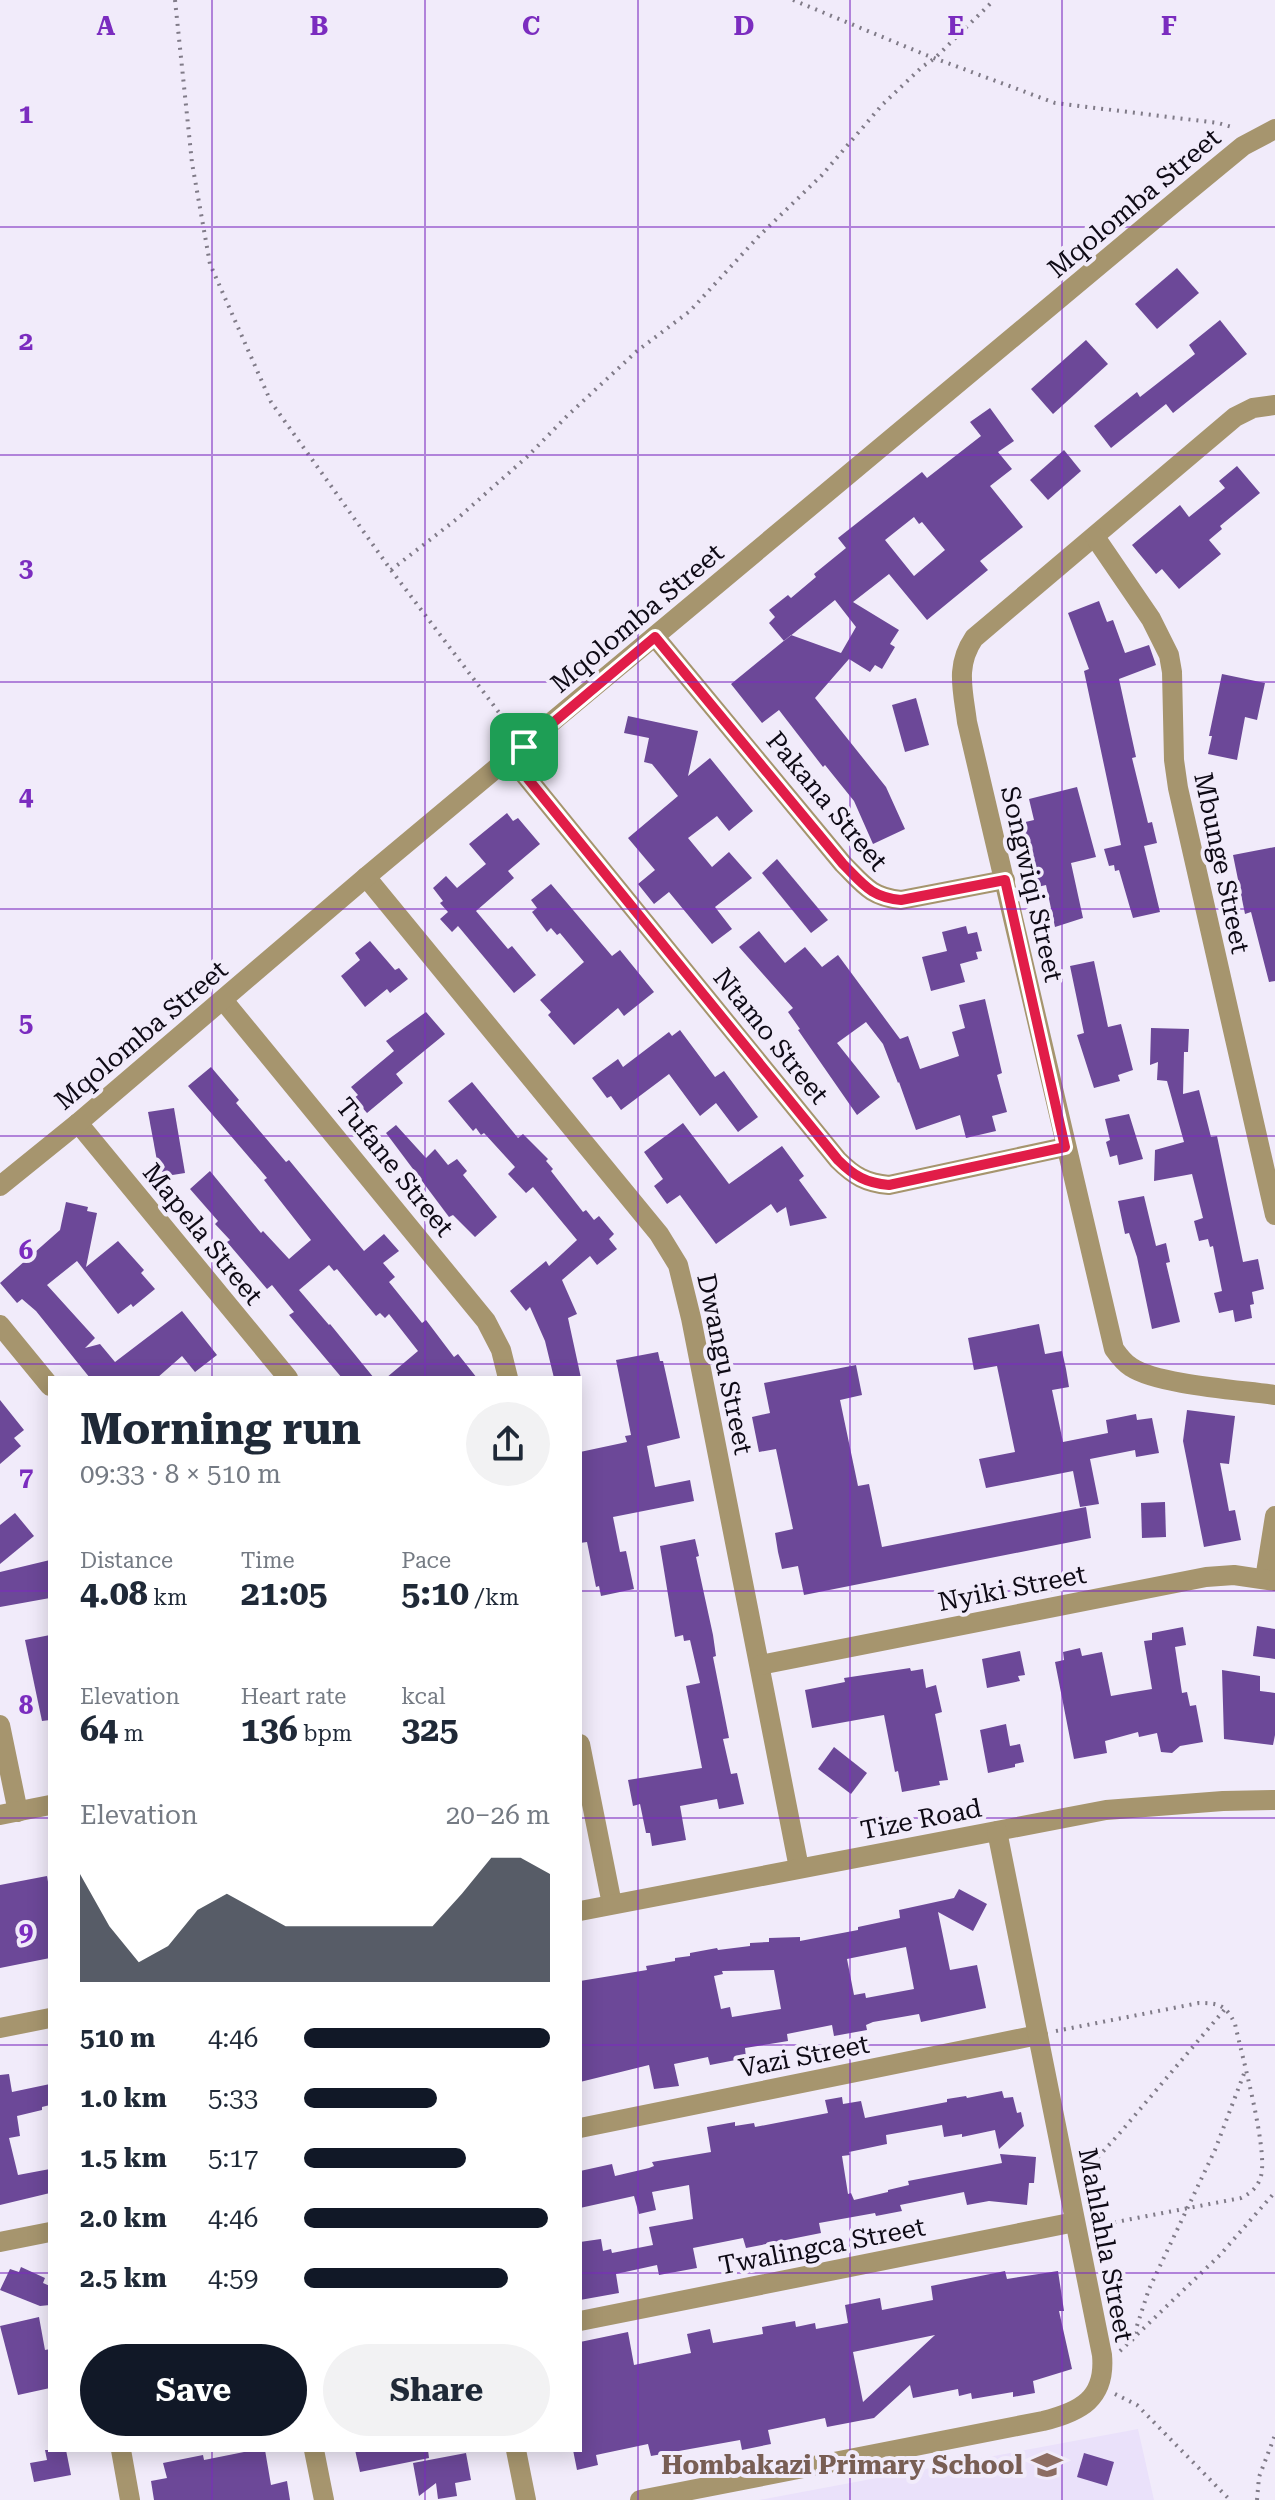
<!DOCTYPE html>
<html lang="en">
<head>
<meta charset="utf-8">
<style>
  body { margin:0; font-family:"Roboto Serif",serif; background:#f2f2f3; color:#1f2937; height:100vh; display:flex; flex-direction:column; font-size:30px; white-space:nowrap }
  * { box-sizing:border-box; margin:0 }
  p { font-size:26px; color:#747a83 }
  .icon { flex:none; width:44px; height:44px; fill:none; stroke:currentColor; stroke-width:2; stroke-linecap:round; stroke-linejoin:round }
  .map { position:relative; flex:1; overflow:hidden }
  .drawer { position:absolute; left:48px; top:1376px; width:534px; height:1076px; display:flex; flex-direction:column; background:#fff; border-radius:0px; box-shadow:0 4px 20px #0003 }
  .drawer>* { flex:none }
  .pin { position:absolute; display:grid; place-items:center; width:68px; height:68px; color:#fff; margin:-34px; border-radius:16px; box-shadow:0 4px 12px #0006 }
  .round { display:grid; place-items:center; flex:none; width:84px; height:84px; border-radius:42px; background:#f2f2f3 }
  .head { display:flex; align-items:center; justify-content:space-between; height:136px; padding:0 32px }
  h1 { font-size:44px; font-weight:700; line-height:60px }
  .figures { display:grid; grid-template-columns:repeat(3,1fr); gap:12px; height:136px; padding:8px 32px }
  .figures div { display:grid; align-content:center }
  .figures b { font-size:34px; font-weight:700 }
  .figures small { font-size:22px; font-weight:400 }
  .figures p { font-size:22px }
  .chart { height:224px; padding:16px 32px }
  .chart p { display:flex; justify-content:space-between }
  .chart svg { width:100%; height:144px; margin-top:8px; fill:#111827; opacity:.7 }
  .primary-button { display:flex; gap:16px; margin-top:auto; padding:16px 32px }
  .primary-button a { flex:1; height:92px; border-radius:48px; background:#111827; color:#fff; font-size:32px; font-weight:700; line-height:92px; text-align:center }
  .primary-button a+a { background:#f2f2f3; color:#1f2937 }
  ul { padding:0 32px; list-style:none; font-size:26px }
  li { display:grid; grid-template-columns:128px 96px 1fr; align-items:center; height:60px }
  li i { height:20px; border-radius:10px; background:#111827 }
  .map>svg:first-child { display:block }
  .built { fill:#eae1fa }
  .building { fill:#6c4898; fill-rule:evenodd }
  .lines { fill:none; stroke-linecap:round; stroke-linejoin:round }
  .path { stroke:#807b88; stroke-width:4; stroke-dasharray:2 6; stroke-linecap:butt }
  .minor { stroke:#a6956e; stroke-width:20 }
  .route-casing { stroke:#fff; stroke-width:16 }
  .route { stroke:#e11d48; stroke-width:10 }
  .grid { fill:none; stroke:#7b2cbf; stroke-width:2; stroke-opacity:0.55 }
  .labels { text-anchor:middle; stroke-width:8; stroke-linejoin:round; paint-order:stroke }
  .street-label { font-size:26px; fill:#0e0a15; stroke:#f1ebfa }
  .education-label { font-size:26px; font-weight:bold; fill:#785e54; stroke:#f1ebfa; text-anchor:end }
  .grid-label { font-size:26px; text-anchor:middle; font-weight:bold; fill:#7b2cbf; stroke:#f1ebfa; stroke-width:8; stroke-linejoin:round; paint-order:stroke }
</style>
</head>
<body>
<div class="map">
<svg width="1275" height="2500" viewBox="0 0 1275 2500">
  <rect width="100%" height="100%" fill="#f1ebfa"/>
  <path class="built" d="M1138 2429 1154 2500H759Z"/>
  <g class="building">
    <path d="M1177 268 1199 293 1157 329 1135 304Z"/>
    <path d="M1220 320 1247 354 1173 413 1166 404 1111 448 1094 426 1137 392 1140 397 1195 354 1189 345Z"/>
    <path d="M1086 340 1108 364 1053 414 1031 389Z"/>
    <path d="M990 408 1014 441 998 452 1012 469 990 486 1023 527 980 561 988 570 927 620 889 574 853 602 899 630 890 644 895 647 882 669 875 665 870 672 849 659 815 698 886 787 905 829 873 844 854 801 825 765 823 767 779 710 762 723 731 684 791 635 841 653 856 627 835 600 784 641 769 623 775 617 769 610 788 595 791 598 816 577 814 574 846 548 838 538 922 472 927 478 981 436 970 422ZM914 517 919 524 922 522 945 550 914 576 885 540Z"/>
    <path d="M1064 450 1081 471 1048 500 1030 480Z"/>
    <path d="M1237 466 1260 493 1220 526 1222 529 1209 540 1221 554 1179 589 1162 569 1156 574 1132 545 1180 505 1189 517 1225 488 1219 481Z"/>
    <path d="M1099 601 1107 622 1113 620 1125 653 1149 645 1156 665 1119 679 1136 757 1132 758 1148 823 1152 822 1157 843 1144 846 1160 912 1133 918 1119 870 1115 871 1114 865 1109 866 1104 849 1121 845 1084 671 1089 669 1068 613Z"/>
    <path d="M1222 674 1265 683 1257 720 1245 717 1237 760 1208 754 1212 736H1209Z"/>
    <path d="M916 698 929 745 905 752 892 705Z"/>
    <path d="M628 716 698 731 688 776 710 758 753 811 729 831 717 816 688 838 712 867 729 852 752 878 715 907 732 929 712 944 669 892 654 904 638 884 655 870 628 838 678 796 652 764 644 762 649 738 624 733Z"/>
    <path d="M1077 787 1096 857 1071 863 1083 918 1055 927 1046 885 1029 889 1018 845 1026 844 1021 823 1034 820 1029 799Z"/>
    <path d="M507 813 513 821 518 818 540 844 508 871 514 878 476 911 508 949 512 946 536 975 514 993 458 926 452 932 440 919 448 912 440 903 443 901 433 888 446 876 457 888 486 864 469 844Z"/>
    <path d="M1275 847V981L1269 982 1251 912 1245 914 1233 855Z"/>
    <path d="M777 859 828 920 811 933 762 873Z"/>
    <path d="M551 884 612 956 620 950 654 992 624 1016 618 1008 574 1045 548 1015 551 1012 540 1000 584 962 560 933 557 935 551 928 547 932 532 912 537 908 531 900Z"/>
    <path d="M966 926 968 934 977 932 982 951 976 952 978 959 960 964 965 982 931 991 922 957 947 951 942 932Z"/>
    <path d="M759 931 785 963 805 947 822 967 838 955 900 1039 908 1036 920 1069 959 1056 952 1032 965 1028 959 1005 985 999 1002 1073 997 1075 1007 1112 992 1116 996 1131 966 1138 960 1115 916 1130 899 1082 898 1083 883 1044 866 1022 837 1043 880 1097 857 1115 798 1030 800 1029 788 1012 793 1008 739 947Z"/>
    <path d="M370 941 395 970 399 968 408 979 390 993 387 989 365 1007 341 976 360 960 355 953Z"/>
    <path d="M1094 961 1108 1027 1121 1024 1133 1070 1118 1075 1120 1081 1094 1088 1077 1035 1084 1033 1070 966Z"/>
    <path d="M426 1012 445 1034 396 1074 403 1083 367 1113 354 1098 358 1095 351 1087 394 1051 386 1041Z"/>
    <path d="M1151 1028 1189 1029 1188 1052H1184L1183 1094 1199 1090 1211 1137 1217 1136 1243 1262 1258 1259 1264 1289 1252 1292 1254 1304 1250 1305 1252 1318 1235 1322 1233 1310 1219 1313 1214 1293 1222 1291 1213 1246 1210 1247 1208 1239 1199 1241 1194 1221 1203 1218 1192 1174 1154 1181 1155 1150 1184 1142 1167 1081 1157 1080 1158 1062 1150 1065Z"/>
    <path d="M680 1030 715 1077 724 1071 758 1117 738 1132 716 1103 700 1116 669 1074 621 1110 611 1096 607 1098 592 1078 618 1059 623 1067 669 1032 672 1036Z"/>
    <path d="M211 1067 239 1100 236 1103 286 1162 289 1160 364 1251 384 1234 399 1251 383 1263 395 1277 389 1282 422 1323 426 1320 454 1357 458 1354 477 1378H386L418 1351 389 1314 385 1318 380 1313 376 1316 337 1269 334 1271 329 1265 299 1290 329 1325 330 1324 374 1378H342L289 1315 294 1312 272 1285 267 1289 227 1242 230 1240 215 1224 218 1221 190 1189 210 1171 261 1233 263 1231 289 1259 311 1240 264 1180 267 1178 188 1086Z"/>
    <path d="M472 1082 518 1138 523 1134 548 1159 546 1161 553 1169 551 1171 583 1212 586 1210 594 1220 599 1216 614 1234 609 1239 617 1249 597 1265 590 1256 562 1280 577 1314 568 1318 581 1378H554L545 1341 530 1307 526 1311 510 1291 546 1261 549 1266 577 1240 533 1187 526 1193 508 1174 515 1167 484 1133 481 1135 476 1128 473 1131 448 1101Z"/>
    <path d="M174 1108 185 1173 160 1177 148 1112Z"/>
    <path d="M1129 1114 1143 1159 1119 1165 1117 1155 1110 1157 1106 1142 1110 1140 1105 1119Z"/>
    <path d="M683 1123 729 1184 782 1146 804 1176 799 1180 827 1218 790 1226 786 1207 777 1213 771 1204 716 1244 680 1195 667 1204 654 1186 663 1179 644 1152Z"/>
    <path d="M396 1125 426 1158 435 1149 448 1165 457 1159 467 1171 463 1175 497 1217 475 1237 453 1215 449 1217 386 1133Z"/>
    <path d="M1144 1196 1156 1246 1166 1243 1170 1262 1166 1263 1180 1322 1152 1329 1137 1257 1129 1233 1125 1234 1118 1201Z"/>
    <path d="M66 1202 88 1207 87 1211 97 1213 86 1267 118 1241 144 1270 141 1273 155 1289 133 1307 131 1304 118 1314 77 1261 47 1285 95 1338 85 1348 100 1344 115 1362 182 1311 217 1355 195 1372 182 1356 157 1378H90L36 1311 22 1299 17 1303 0 1283 60 1230Z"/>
    <path d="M1039 1324 1045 1354 1062 1351 1066 1369 1069 1387 1052 1390 1063 1442 1108 1433 1106 1420 1136 1414 1137 1420 1152 1418 1159 1453 1136 1457 1135 1450 1090 1459 1099 1504 1080 1507 1073 1471 986 1488 979 1459 1015 1452 997 1366 974 1370 968 1338Z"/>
    <path d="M658 1352 660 1361H663L680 1438 647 1446 655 1487 690 1480 694 1501 613 1517 620 1552 626 1551 634 1589 601 1596 599 1586 596 1587 587 1542 580 1543V1452L627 1442 625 1436 631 1435 616 1360Z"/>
    <path d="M856 1365 862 1395 840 1400 858 1486 869 1484 882 1547 1086 1507 1091 1538 804 1595 798 1566 782 1569 778 1552 775 1533 793 1529 776 1449 759 1452 752 1417 770 1413 764 1383Z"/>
    <path d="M0 1400 24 1430 14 1438 21 1446 0 1464Z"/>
    <path d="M1187 1410 1235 1416 1229 1464 1220 1463 1229 1511 1235 1510 1241 1540 1204 1547 1183 1441Z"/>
    <path d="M1165 1502 1166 1537 1142 1538 1141 1503Z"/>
    <path d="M15 1513 34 1536 0 1564V1525Z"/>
    <path d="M695 1539 699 1556 696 1557 713 1635 716 1656 713 1657 729 1738 723 1739 731 1774 737 1773 744 1804 719 1809 717 1799 680 1806 686 1840 652 1846 650 1833H646L640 1804 633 1806 628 1780 702 1768 686 1686 700 1683 690 1640 684 1641 683 1635 675 1637 660 1546Z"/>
    <path d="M50 1560V1598L0 1607V1572Z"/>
    <path d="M1257 1626 1275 1629V1659L1253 1656Z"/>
    <path d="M1183 1627 1186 1645 1175 1647 1182 1693 1187 1692 1190 1706 1196 1705 1203 1742 1180 1746 1172 1753 1161 1752 1157 1733 1139 1737 1138 1732 1105 1741 1107 1753 1074 1759 1055 1662 1064 1660 1063 1652 1080 1648 1082 1656 1102 1652 1111 1696 1128 1693 1152 1689 1144 1641 1152 1640V1633Z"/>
    <path d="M50 1635V1720L42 1721 25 1640Z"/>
    <path d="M1020 1651 1025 1675 1018 1676 1020 1681 987 1688 982 1659Z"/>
    <path d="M910 1668 911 1671 923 1669 926 1688 936 1685 942 1712 935 1714 948 1780 939 1781 940 1785 902 1792 898 1771 895 1772 884 1715 812 1728 805 1690 845 1682 844 1678Z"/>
    <path d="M1222 1670 1260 1676V1691L1275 1693V1735L1273 1745 1224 1739Z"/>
    <path d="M1006 1724 1010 1746 1020 1744 1024 1762 1015 1764V1767L988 1773 980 1730Z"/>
    <path d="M834 1747 867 1773 851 1794 818 1769Z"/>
    <path d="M47 1876 50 1893V1958L0 1968V1885Z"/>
    <path d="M959 1889 987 1904 973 1931 938 1912 950 1970 977 1965 986 2008 921 2022 919 2014 873 2022 866 2025 867 2030 834 2036 832 2025 787 2034 788 2041 745 2048 746 2058 710 2065 708 2057 674 2064 679 2086 654 2089 649 2065 580 2082V1981L647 1970 646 1966 675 1961V1958L690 1956V1953L717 1948 718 1950 750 1946V1943L769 1942V1938L800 1937V1941L858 1930V1927L900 1918 899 1910 954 1898ZM906 1947 914 1989 866 1998 865 1993 854 1995 847 1959ZM774 1970 781 2009 732 2017 730 2007 721 2009 714 1976 723 1974 722 1971Z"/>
    <path d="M9 2074 12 2092 50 2084V2105L42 2107V2110L17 2116 20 2136 9 2138 18 2175 50 2169V2193L0 2205V2075Z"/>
    <path d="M1002 2091 1004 2098 1013 2097 1017 2113 1021 2112 1024 2126 999 2149 995 2130 962 2137V2134L944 2137 942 2125 886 2135 887 2144 849 2152 850 2155 842 2156 848 2194 851 2193 854 2200 888 2192V2190L909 2185 908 2181 1002 2163 1000 2154 1036 2157 1034 2183H1029L1027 2205 989 2201 967 2205 964 2192 900 2205 902 2211 876 2216 875 2213 819 2223 821 2233 746 2248 743 2238 693 2248 697 2268 659 2275 657 2265 616 2274 619 2293 580 2300V2242L601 2239 603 2251 611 2249 612 2253 653 2245 649 2227 693 2219 689 2185 652 2192 656 2210 639 2214 634 2196 580 2208V2171L612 2164 615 2176 649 2168 654 2166 652 2162 711 2152 707 2127 735 2122V2126L754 2123 755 2127 828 2113 825 2100 842 2097 843 2104 861 2101 865 2118 947 2102V2099L966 2096 967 2098Z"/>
    <path d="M21 2267 45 2278 43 2283 50 2286V2305L40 2306 0 2290 10 2269 19 2272Z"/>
    <path d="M1005 2271 1007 2279 1058 2271 1064 2311H1059L1072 2369 1033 2381 1035 2393 1013 2397V2392L972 2399 971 2393 959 2396 958 2389 913 2398 910 2385 874 2418 827 2427 825 2418 768 2430 771 2444 742 2450 740 2440 651 2456 648 2444 596 2455 598 2465 577 2470 573 2450H580V2342L628 2332 634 2365 691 2353 687 2334 710 2329 713 2343 763 2334 762 2327 795 2321 796 2327 815 2323 816 2329 848 2323 845 2305 880 2298 882 2310 933 2300 931 2286ZM935 2335 863 2402 853 2352Z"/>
    <path d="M39 2317 45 2350 50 2349V2388L18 2395 0 2326Z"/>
    <path d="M45 2450H66L71 2475 34 2482 30 2463 47 2460Z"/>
    <path d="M254 2450H265L271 2485 287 2481 290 2500H154L151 2481 167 2478 163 2463 203 2455 204 2460Z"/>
    <path d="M355 2450H428L429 2458 360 2472Z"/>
    <path d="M466 2453 471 2480 455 2483 457 2496 438 2499 436 2483 419 2496 413 2463Z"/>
    <path d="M1084 2453 1114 2462 1107 2486 1077 2477Z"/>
  </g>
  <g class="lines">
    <g class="path">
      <path d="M175 0 192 163 210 264 271 402 391 570 513 731"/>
      <path d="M793 0 926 55 1055 103 1218 123 1235 128"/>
      <path d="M391 570 458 518 528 456 567 416 637 351 690 311 759 236 822 175 882 105 922 67 935 58 994 0"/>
      <path d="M1056 2031 1199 2003C1219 2003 1226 2005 1235 2024 1242 2056 1268 2149 1261 2176 1258 2187 1251 2193 1241 2198L1095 2226"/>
      <path d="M1087 2169 1119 2134 1225 2009"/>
      <path d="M1132 2341 1149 2289 1215 2150 1245 2071"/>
      <path d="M1120 2351 1220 2255 1275 2192"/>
      <path d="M1115 2394 1137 2405 1230 2500"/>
      <path d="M1257 2500 1259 2477 1275 2435"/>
    </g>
    <g class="minor">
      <path d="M1275 405 1253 408 1235 417 974 638C955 666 963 690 967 722L1114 1349C1119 1356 1124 1363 1131 1367 1158 1385 1241 1390 1275 1395"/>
      <path d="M1095 537 1151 619 1169 655 1172 672 1174 760 1178 788 1275 1215"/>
      <path d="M655 637 843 864C864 885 871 897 901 900L1005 880"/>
      <path d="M511 758 838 1160C854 1176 866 1183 889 1185L1065 1147"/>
      <path d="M366 877 659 1234 678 1265 691 1318 799 1868"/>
      <path d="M223 1000 486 1321 501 1350 508 1378"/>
      <path d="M78 1123 288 1378"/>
      <path d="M0 1186 78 1123 366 877 1175 202 1243 146 1275 129"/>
      <path d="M0 1325 50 1386"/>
      <path d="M1265 1579 1275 1516"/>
      <path d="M760 1665 1206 1577 1234 1575 1275 1581"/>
      <path d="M0 1725 18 1812"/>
      <path d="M580 1744 612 1904"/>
      <path d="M0 1815 50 1805"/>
      <path d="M580 1911 1106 1810 1223 1801 1275 1800"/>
      <path d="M0 2028 50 2018"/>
      <path d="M580 2128 1038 2035"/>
      <path d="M0 2242 50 2232"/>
      <path d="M580 2321 1075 2222"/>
      <path d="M121 2450 130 2500"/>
      <path d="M314 2450 324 2500"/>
      <path d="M516 2450 526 2500"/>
      <path d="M640 2500 1043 2421C1080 2412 1106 2399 1102 2355L997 1831"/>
    </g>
  </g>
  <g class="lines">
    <g class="route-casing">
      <path id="route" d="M655 637 843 864C864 885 871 897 901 900L1005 880 1065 1147 889 1185C866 1183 854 1176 838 1160L511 758Z"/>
    </g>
    <use href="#route" class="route"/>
  </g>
  <path class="grid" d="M212 0V1378M425 0V1378M638 0V2500M850 0V2500M1062 0V2500M0 227H1275M0 455H1275M0 682H1275M0 909H1275M0 1136H1275M0 1364H1275M0 1591H50M580 1591H1275M0 1818H50M580 1818H1275M0 2045H50M580 2045H1275M0 2273H50M580 2273H1275M212 2450V2500M425 2450V2500"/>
  <defs>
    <g id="school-bare" transform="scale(2.4)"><path d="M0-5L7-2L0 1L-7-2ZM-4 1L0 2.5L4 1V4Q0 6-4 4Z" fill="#8d6e63" stroke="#f1ebfa" stroke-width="2.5" paint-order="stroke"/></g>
  </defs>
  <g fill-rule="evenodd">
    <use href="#school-bare" x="1047" y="2465"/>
  </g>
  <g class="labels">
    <g class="street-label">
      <text transform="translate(1134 203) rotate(-40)" y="9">Mqolomba Street</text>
      <text transform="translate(637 618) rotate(-40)" y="9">Mqolomba Street</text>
      <text transform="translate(827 801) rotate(50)" y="9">Pakana Street</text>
      <text transform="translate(1222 863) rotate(78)" y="9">Mbunge Street</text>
      <text transform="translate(1032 884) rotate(77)" y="9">Songwiqi Street</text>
      <text transform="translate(141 1035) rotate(-40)" y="9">Mqolomba Street</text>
      <text transform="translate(771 1036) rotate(51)" y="9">Ntamo Street</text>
      <text transform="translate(395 1167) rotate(51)" y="9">Tufane Street</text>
      <text transform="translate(203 1234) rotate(51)" y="9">Mapela Street</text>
      <text transform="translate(725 1364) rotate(78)" y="9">Dwangu Street</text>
      <text transform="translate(1012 1588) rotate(-11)" y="9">Nyiki Street</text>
      <text transform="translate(921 1819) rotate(-11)" y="9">Tize Road</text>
      <text transform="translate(804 2056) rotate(-11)" y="9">Vazi Street</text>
      <text transform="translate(1106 2245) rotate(79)" y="9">Mahlahla Street</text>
      <text transform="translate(822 2246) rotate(-11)" y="9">Twalingca Street</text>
    </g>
    <g class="education-label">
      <text x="1023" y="2474">Hombakazi Primary School</text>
    </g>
  </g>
  <g class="grid-label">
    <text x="106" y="35">A</text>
    <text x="319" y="35">B</text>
    <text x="531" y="35">C</text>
    <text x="744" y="35">D</text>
    <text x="956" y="35">E</text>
    <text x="1169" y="35">F</text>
    <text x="26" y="123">1</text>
    <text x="26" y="350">2</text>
    <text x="26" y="577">3</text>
    <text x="26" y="805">4</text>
    <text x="26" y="1032">5</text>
    <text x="26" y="1259">6</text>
    <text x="26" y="1486">7</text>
    <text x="26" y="1714">8</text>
    <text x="26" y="1941">9</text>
  </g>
</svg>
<div class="pin" style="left:524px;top:747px;background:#1e9e55"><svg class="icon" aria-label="arrive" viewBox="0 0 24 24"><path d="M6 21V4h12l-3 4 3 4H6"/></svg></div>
<section class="drawer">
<div class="head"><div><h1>Morning run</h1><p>09:33 · 8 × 510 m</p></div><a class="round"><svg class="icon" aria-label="share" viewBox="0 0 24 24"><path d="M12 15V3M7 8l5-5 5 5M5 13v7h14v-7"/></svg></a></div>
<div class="figures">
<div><p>Distance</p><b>4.08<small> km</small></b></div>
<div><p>Time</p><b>21:05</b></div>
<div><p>Pace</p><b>5:10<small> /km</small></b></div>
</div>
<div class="figures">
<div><p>Elevation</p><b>64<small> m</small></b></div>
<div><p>Heart rate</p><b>136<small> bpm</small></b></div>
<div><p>kcal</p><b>325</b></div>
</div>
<div class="chart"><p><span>Elevation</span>20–26 m</p>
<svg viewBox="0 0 160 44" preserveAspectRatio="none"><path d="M0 44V11L10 27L20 38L30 33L40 22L50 17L60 22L70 27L80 27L90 27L100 27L110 27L120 27L130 17L140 6L150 6L160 11V44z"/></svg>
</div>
<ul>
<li><b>510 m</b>4:46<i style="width:100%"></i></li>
<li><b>1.0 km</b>5:33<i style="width:54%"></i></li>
<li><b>1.5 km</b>5:17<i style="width:66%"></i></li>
<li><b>2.0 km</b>4:46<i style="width:99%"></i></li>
<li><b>2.5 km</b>4:59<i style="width:83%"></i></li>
</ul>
<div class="primary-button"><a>Save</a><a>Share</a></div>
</section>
</div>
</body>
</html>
